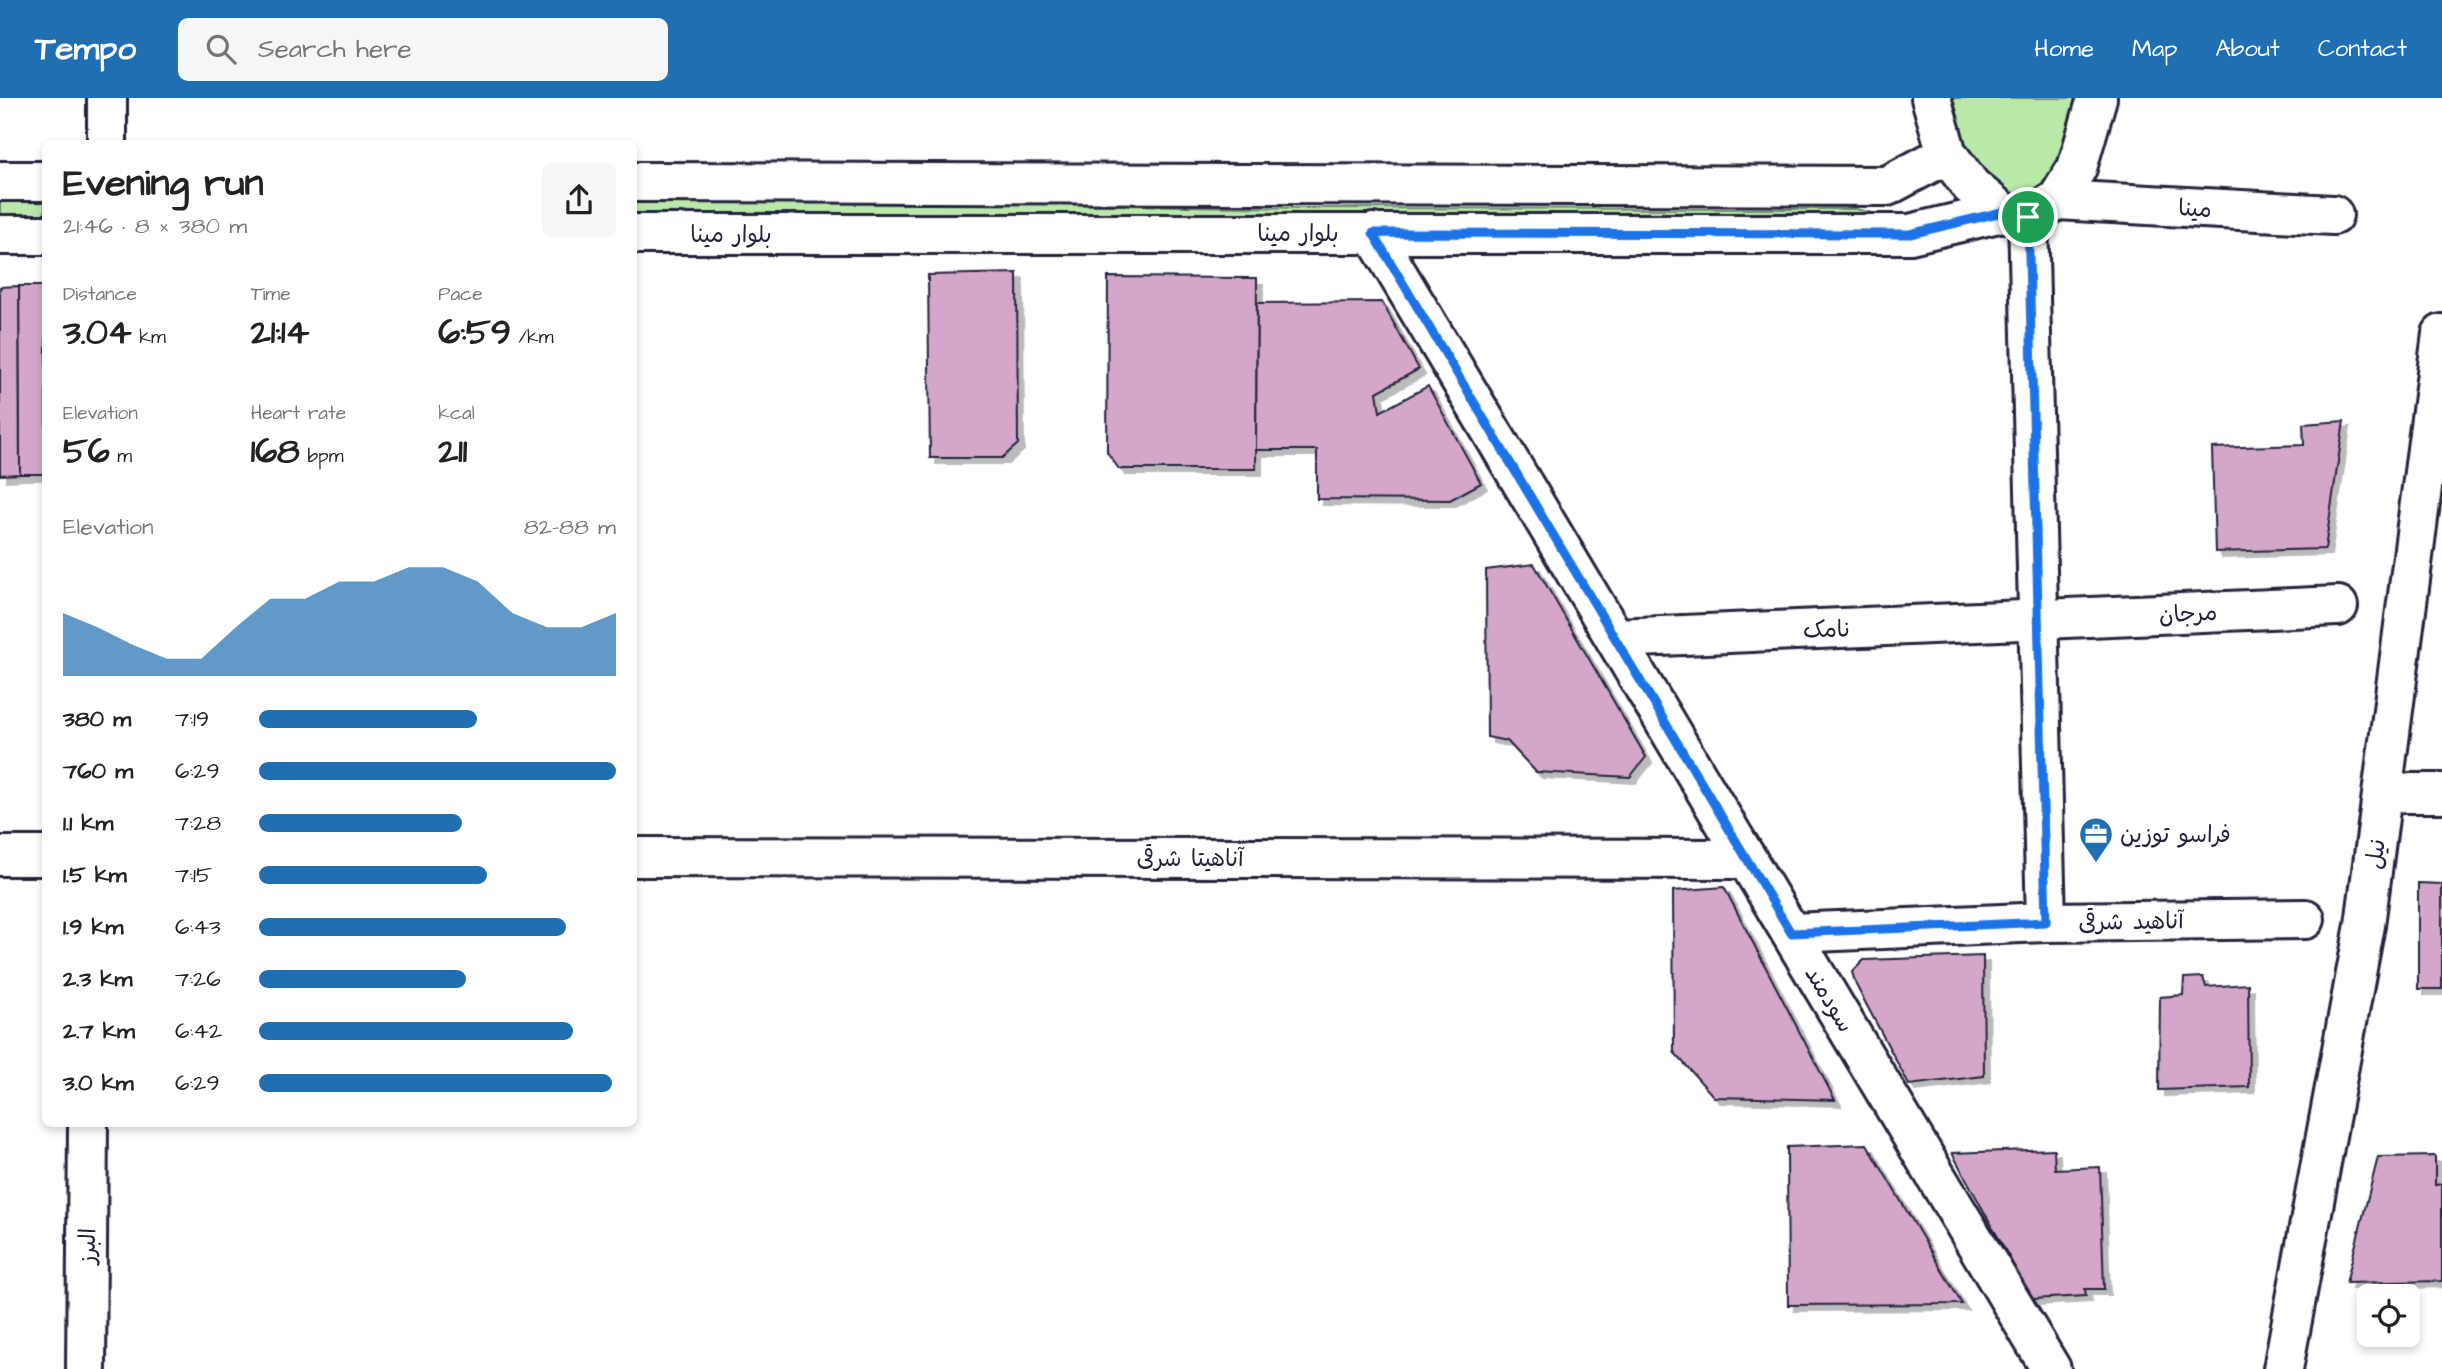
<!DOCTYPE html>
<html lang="en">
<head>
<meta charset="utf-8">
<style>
  body { margin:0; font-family:"Architects Daughter","Playpen Sans Arabic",sans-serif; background:#f6f6f6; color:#222; height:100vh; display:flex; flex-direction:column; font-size:26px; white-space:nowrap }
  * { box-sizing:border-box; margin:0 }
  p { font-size:23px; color:#767676 }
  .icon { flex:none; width:38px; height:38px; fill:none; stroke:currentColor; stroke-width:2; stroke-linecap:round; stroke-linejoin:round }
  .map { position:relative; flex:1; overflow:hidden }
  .panel { position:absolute; left:42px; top:42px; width:595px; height:987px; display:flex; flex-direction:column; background:#fff; border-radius:10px; box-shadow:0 4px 10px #0003 }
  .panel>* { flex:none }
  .fabs { position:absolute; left:2357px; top:1186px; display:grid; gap:14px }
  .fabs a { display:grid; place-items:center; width:63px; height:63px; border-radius:10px; background:#fff; box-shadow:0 4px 10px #0003; font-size:35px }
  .pin { position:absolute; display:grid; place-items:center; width:60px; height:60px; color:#fff; margin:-30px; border:4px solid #fff; border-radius:50%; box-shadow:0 2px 7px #0007 }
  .round { display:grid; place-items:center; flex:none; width:74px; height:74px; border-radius:10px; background:#f6f6f6 }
  .headline { display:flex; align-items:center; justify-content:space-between; height:119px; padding:0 21px }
  h1 { font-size:38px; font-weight:800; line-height:52px }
  .stats { display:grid; grid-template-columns:repeat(3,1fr); gap:10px; height:119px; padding:7px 21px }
  .stats div { display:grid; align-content:center }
  .stats b { font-size:35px; font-weight:800 }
  .stats small { font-size:19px; font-weight:400 }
  .stats p { font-size:19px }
  .chart { height:196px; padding:14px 21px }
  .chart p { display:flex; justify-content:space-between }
  .chart svg { width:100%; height:126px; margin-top:7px; fill:#1f6fb2; opacity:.7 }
  ul { padding:0 21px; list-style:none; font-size:23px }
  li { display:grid; grid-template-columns:112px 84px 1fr; align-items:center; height:52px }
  li i { height:18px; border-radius:9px; background:#1f6fb2 }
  header { display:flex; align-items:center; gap:42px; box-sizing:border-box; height:98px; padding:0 35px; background:#1f6fb2; color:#fff }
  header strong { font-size:33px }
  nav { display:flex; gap:38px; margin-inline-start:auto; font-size:24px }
  .search { width:490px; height:63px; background:#f6f6f6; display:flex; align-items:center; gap:18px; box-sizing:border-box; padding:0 24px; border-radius:10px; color:#767676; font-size:26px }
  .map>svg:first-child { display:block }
  .green { fill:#b9e9a8; stroke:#6e8672; stroke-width:2 }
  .building { fill:#d4a7ca; stroke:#22223b; stroke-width:2; filter:url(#shadow) }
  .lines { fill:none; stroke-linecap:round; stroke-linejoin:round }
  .minor-casing { stroke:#22223b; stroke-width:44 }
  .minor { stroke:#fff; stroke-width:38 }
  .route-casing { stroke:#fff; stroke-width:14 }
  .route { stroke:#1a73e8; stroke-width:9 }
  .labels { text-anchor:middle; stroke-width:6; stroke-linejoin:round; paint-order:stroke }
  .street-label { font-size:23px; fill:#22223b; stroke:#fff }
  .poi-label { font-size:23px; fill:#22223b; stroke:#fff; text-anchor:start }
</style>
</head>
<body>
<header>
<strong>Tempo</strong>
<div class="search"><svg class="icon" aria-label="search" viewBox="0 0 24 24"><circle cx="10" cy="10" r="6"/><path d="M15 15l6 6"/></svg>Search here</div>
<nav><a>Home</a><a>Map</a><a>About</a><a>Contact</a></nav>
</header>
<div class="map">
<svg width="2442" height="1271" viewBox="0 0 2442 1271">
  <defs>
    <filter id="shadow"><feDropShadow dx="6" dy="6" stdDeviation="0" flood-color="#0004"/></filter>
  </defs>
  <rect width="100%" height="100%" fill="#fff"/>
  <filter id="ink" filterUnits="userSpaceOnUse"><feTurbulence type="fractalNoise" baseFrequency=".0143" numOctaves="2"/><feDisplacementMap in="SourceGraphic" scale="14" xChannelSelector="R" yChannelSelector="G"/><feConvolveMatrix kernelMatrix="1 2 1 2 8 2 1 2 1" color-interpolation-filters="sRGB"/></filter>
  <g filter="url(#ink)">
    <g class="green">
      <path d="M1944 0H2087L2049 93 2014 104 1975 72Z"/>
      <rect x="0" y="94" width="45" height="26"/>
      <path d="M634 99 1303 110 1856 111 1872 115 634 119Z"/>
    </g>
    <g class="building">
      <path d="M1017 175 1018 346 1002 360H930L928 177Z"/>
      <path d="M1108 179 1257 180 1256 371H1119L1107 354Z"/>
      <path d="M19 188H46V376H20Z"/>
      <path d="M19 188 20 376 0 377V189Z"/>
      <path d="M1382 204 1419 271 1377 294 1380 314 1428 288 1481 385 1450 402 1317 401V352H1256L1257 205Z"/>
      <path d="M2344 323 2325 451 2215 454 2212 350 2304 347 2303 326Z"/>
      <path d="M1534 466 1646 659 1630 679 1536 674 1507 643 1487 639 1486 472Z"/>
      <path d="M2418 785 2442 786V891H2418Z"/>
      <path d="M1724 789 1835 1002 1714 999 1674 954 1673 793Z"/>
      <path d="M1983 858 1984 978 1909 987 1856 887 1852 874 1864 862Z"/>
      <path d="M2203 879 2206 889 2248 886 2249 989 2159 992 2160 899 2183 897 2184 880Z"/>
      <path d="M1867 1046 1962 1206 1788 1207 1787 1049Z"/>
      <path d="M2054 1051 2055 1071 2100 1069 2104 1191H2085L2086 1198 2032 1201 1952 1055Z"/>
      <path d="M2435 1058V1087L2442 1086V1183L2346 1185 2378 1059Z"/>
    </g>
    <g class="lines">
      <g class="minor-casing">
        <g id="minor">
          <path d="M1931 0 1947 56 1971 88 2002 114 2028 119 2057 102 2077 70 2097 0"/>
          <path d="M107 46V0"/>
          <path d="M0 83H46"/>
          <path d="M634 84 1887 88 1947 56"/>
          <path d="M2057 102 2333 117"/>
          <path d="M2028 119 2046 824"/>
          <path d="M1373 135 2051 1271"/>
          <path d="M634 136H1910L2002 114"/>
          <path d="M0 137H46"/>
          <path d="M1615 540 2338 508"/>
          <path d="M2383 695H2442"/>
          <path d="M0 758H46"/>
          <path d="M634 759 1747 761"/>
          <path d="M1791 835 2046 824 2305 821"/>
          <path d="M86 1271 88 1026"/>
          <path d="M2283 1271 2365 827 2442 236"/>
        </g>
      </g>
      <use href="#minor" class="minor"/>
    </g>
  </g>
  <g class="lines" filter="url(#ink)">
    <g class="route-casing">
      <path id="route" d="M2002 114 2028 119 2046 824 1791 835 1373 135 1910 136Z"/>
    </g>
    <use href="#route" class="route"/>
  </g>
  <defs>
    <g id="office-pin" transform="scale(1.75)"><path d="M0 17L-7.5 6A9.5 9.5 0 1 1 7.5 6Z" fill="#1f6fb2" stroke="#fff"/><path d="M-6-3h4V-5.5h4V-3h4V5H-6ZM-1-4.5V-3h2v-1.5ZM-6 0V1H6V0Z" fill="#fff"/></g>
  </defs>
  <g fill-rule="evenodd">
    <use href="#office-pin" x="2096" y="736"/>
  </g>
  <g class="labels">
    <g class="street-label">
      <text transform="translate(2195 110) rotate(3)" y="8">مینا</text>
      <text x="1298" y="143">بلوار مینا</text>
      <text x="731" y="144">بلوار مینا</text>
      <text transform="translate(2188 515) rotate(-3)" y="8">مرجان</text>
      <text transform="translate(1827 531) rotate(-2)" y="8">نامک</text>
      <text transform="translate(2375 756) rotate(-82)" y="8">نیل</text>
      <text x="1190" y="768">آناهیتا شرقی</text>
      <text transform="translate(2131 823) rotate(-1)" y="8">آناهید شرقی</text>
      <text transform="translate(1830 901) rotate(59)" y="8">سودمند</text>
      <text transform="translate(87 1148) rotate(-89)" y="8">البرز</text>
    </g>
    <g class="poi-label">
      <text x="2120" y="744">فراسو توزین</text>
    </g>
  </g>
</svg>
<div class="fabs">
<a><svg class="icon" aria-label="locate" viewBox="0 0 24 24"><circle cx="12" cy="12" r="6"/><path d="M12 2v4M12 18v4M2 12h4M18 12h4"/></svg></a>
</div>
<div class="pin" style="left:2028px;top:119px;background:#1e9e55"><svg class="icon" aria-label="arrive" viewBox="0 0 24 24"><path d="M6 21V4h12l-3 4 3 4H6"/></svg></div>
<section class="panel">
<div class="headline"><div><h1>Evening run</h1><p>21:46 · 8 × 380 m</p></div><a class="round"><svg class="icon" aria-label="share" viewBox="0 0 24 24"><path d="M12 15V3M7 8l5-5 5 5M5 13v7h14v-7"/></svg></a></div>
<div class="stats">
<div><p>Distance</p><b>3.04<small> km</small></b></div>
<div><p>Time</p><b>21:14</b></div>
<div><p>Pace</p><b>6:59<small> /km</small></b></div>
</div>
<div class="stats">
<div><p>Elevation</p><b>56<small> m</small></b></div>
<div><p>Heart rate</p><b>168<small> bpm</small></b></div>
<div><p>kcal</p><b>211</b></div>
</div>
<div class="chart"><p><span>Elevation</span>82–88 m</p>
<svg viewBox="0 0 160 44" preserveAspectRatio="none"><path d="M0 44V22L10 27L20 33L30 38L40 38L50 27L60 17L70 17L80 11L90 11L100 6L110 6L120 11L130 22L140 27L150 27L160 22V44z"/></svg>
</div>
<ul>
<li><b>380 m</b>7:19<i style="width:61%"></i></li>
<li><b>760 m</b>6:29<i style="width:100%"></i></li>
<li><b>1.1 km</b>7:28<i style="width:57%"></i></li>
<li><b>1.5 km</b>7:15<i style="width:64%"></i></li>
<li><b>1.9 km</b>6:43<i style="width:86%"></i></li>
<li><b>2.3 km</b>7:26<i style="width:58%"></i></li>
<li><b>2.7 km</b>6:42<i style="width:88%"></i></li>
<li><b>3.0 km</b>6:29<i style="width:99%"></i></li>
</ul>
</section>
</div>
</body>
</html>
